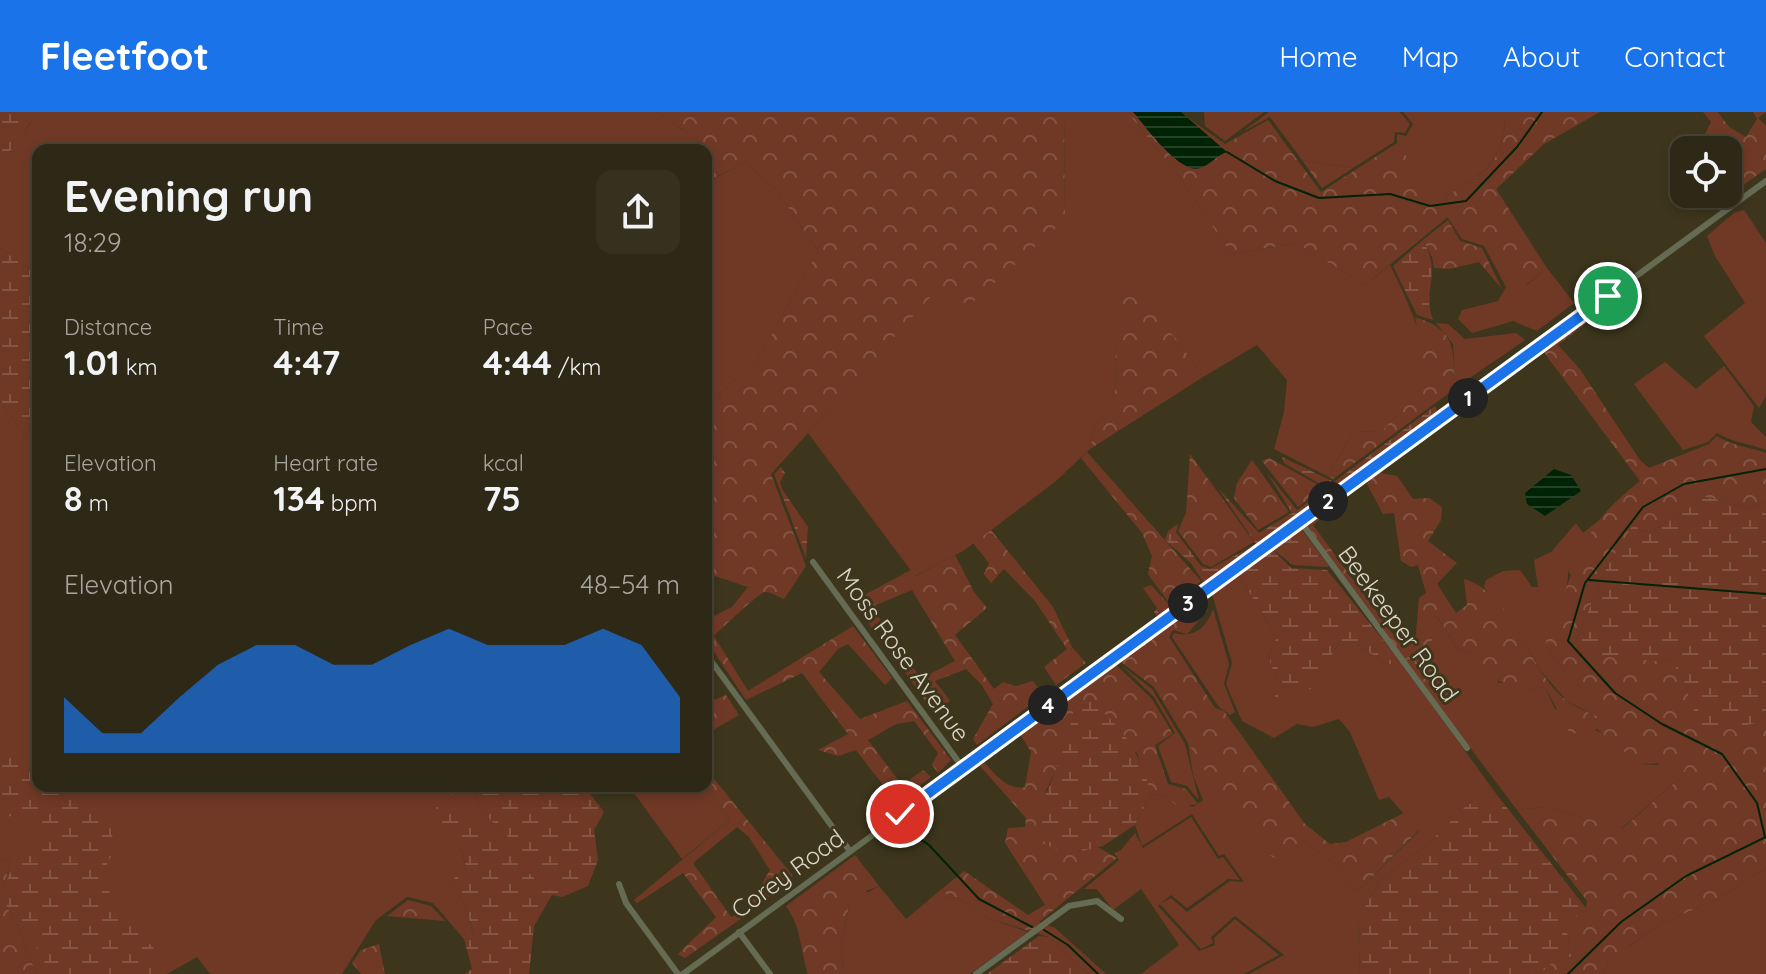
<!DOCTYPE html>
<html lang="en">
<head>
<meta charset="utf-8">
<style>
  body { margin:0; font-family:Quicksand,sans-serif; background:#36301f; color:#f1f3f6; height:100vh; display:flex; flex-direction:column; font-size:30px; white-space:nowrap }
  * { box-sizing:border-box; margin:0 }
  p { font-size:26px; color:#a7a6a1 }
  .icon { flex:none; width:44px; height:44px; fill:none; stroke:currentColor; stroke-width:2; stroke-linecap:round; stroke-linejoin:round }
  .map { position:relative; flex:1; overflow:hidden }
  .sheet { position:absolute; left:32px; top:32px; width:680px; height:648px; display:flex; flex-direction:column; background:#2e2816; border-radius:16px; box-shadow:0 4px 12px #0003,0 0 0 2px #494435 }
  .sheet>* { flex:none }
  .fabs { position:absolute; left:1670px; top:24px; display:grid; gap:16px }
  .fabs a { display:grid; place-items:center; width:72px; height:72px; border-radius:16px; background:#2e2816; box-shadow:0 4px 12px #0003,0 0 0 2px #494435; font-size:40px }
  .pin { position:absolute; display:grid; place-items:center; width:68px; height:68px; color:#fff; margin:-34px; border:4px solid #fff; border-radius:50%; box-shadow:0 2px 8px #0007 }
  .km { position:absolute; width:40px; height:40px; margin:-20px; border-radius:50%; background:#222; color:#fff; font-size:22px; line-height:40px; text-align:center }
  .round { display:grid; place-items:center; flex:none; width:84px; height:84px; border-radius:16px; background:#36301f }
  .overview { display:flex; align-items:center; justify-content:space-between; height:136px; padding:0 32px }
  h1 { font-size:44px; font-weight:800; line-height:60px }
  .metrics { display:grid; grid-template-columns:repeat(3,1fr); gap:12px; height:136px; padding:8px 32px }
  .metrics div { display:grid; align-content:center }
  .metrics b { font-size:34px; font-weight:800 }
  .metrics small { font-size:22px; font-weight:400 }
  .metrics p { font-size:22px }
  .chart { height:224px; padding:16px 32px }
  .chart p { display:flex; justify-content:space-between }
  .chart svg { width:100%; height:144px; margin-top:8px; fill:#1a73e8; opacity:.7 }
  header { display:flex; align-items:center; gap:48px; box-sizing:border-box; height:112px; padding:0 40px; background:#1a73e8; color:#fff }
  header strong { font-size:38px }
  nav { display:flex; gap:44px; margin-inline-start:auto; font-size:28px }
  .map>svg:first-child { display:block }
  .green { fill:#703926 }
  .forest { fill:url(#forest-crowns) }
  .wetland { fill:url(#wetland-marsh) }
  .water { fill:url(#water-rules) }
  .lines { fill:none; stroke-linecap:round; stroke-linejoin:round }
  .stream { stroke:#002306; stroke-width:2 }
  .minor { stroke:#656c53; stroke-width:6 }
  .route-casing { stroke:#fff; stroke-width:16 }
  .route { stroke:#1a73e8; stroke-width:10 }
  .labels { text-anchor:middle; stroke-width:6; stroke-linejoin:round; paint-order:stroke }
  .street-label { font-size:24px; fill:#dbd7c8; stroke:#3d361d }
</style>
</head>
<body>
<header>
<strong>Fleetfoot</strong>
<nav><a>Home</a><a>Map</a><a>About</a><a>Contact</a></nav>
</header>
<div class="map">
<svg width="1766" height="862" viewBox="0 0 1766 862">
  <defs>
    <pattern id="forest-crowns" width="20" height="18" patternUnits="userSpaceOnUse" patternTransform="scale(2)"><rect width="20" height="18" fill="#703926"/><path d="M2 6a3 3 0 1 1 6 0M12 15a3 3 0 1 1 6 0" fill="none" stroke="#845544"/></pattern>
    <pattern id="wetland-marsh" width="20" height="14" patternUnits="userSpaceOnUse" patternTransform="scale(2)"><rect width="20" height="14" fill="#703926"/><path d="M1 5h8M5 5V1M11 12h8M15 12V8" fill="none" stroke="#845544"/></pattern>
    <pattern id="water-rules" width="6" height="5" patternUnits="userSpaceOnUse" patternTransform="scale(2)"><rect width="6" height="5" fill="#002306"/><path d="M0 2.5h6" fill="none" stroke="#254229"/></pattern>
  </defs>
  <rect width="100%" height="100%" fill="#3d361d"/>
  <g class="green">
    <path d="M23 0H657L705 33 706 38H38V170L31 159 0 136V47L17 32 31 10Z"/>
    <path d="M1064 0H1127L1176 60 1231 142 1296 131 1365 173 1390 153C1402 178 1433 238 1423 265 1414 287 1398 302 1382 319L1354 320 1327 364 1274 337 1284 300 1287 268 1257 233 1203 265 1179 230 1115 234 1117 266 1113 290 1095 313 1090 337 1056 369 998 413 963 439 915 464 808 321 935 179 1065 108Z"/>
    <path d="M1204 0H1264L1225 29 1205 14Z"/>
    <path d="M1269 0H1400L1410 12 1405 21 1395 20 1394 30 1353 56 1302 48 1270 5 1242 20Z"/>
    <path d="M1403 0H1505C1506 48 1483 64 1444 85L1527 173 1547 156 1574 191 1537 219 1513 209 1472 221 1458 207 1462 198 1498 189 1506 175 1484 134 1462 127 1397 31V22L1406 24 1413 12Z"/>
    <path d="M706 41 711 68 745 50 778 80 818 139 758 247 706 294Z"/>
    <path d="M1744 98 1766 131V284L1759 296 1704 224 1745 191 1715 144 1707 124 1735 100Z"/>
    <path d="M1436 211 1448 212 1465 227 1516 221 1525 228 1461 272 1455 266 1453 232Z"/>
    <path d="M1665 250 1696 277 1724 254 1754 294 1751 310 1766 325V338C1748 331 1734 331 1717 321L1708 330 1683 338 1634 272Z"/>
    <path d="M0 288 24 323 38 309V674H472L479 697 562 776 552 783 468 705 442 725 462 738 466 757 449 771 465 792 474 826 464 827 433 791 407 785 376 808 342 862H210L197 845 167 862H36L21 821 2 786 10 749 0 746Z"/>
    <path d="M1602 406 1579 453 1566 442C1574 476 1558 502 1545 532L1573 570 1607 589 1601 607 1567 589 1541 559 1514 513 1484 475 1486 468 1503 459 1520 458 1532 475H1538L1534 448 1551 440 1576 411 1583 421Z"/>
    <path d="M1237 461 1277 525 1268 544 1277 570 1314 574 1337 534 1353 530 1388 553 1399 548 1497 683 1467 694 1430 730 1380 768 1358 807 1360 862H1249L1284 843 1235 804 1211 825 1213 831 1201 837 1160 792 1171 786 1187 800 1230 769 1244 770 1224 742 1219 744 1192 702 1142 734 1135 713 1151 682 1166 684 1193 695 1203 688 1193 663 1188 631 1193 629C1223 682 1233 710 1285 747L1304 729 1334 751 1357 780 1419 719 1389 685 1379 688 1350 620 1339 607 1313 615 1297 612 1274 626 1242 609 1226 572 1232 551 1212 482Z"/>
    <path d="M1213 497 1229 552 1224 572 1235 600 1230 603 1219 595 1172 525 1174 521C1195 526 1206 516 1213 497Z"/>
    <path d="M1436 503 1457 537 1471 540 1499 571 1510 569 1528 579 1545 575 1555 597 1613 627 1639 652 1657 653 1678 639 1698 632 1680 666 1622 716 1544 695 1517 698 1431 584H1442L1419 552 1432 528Z"/>
    <path d="M1122 554 1152 577 1185 632 1199 688 1187 674 1171 670 1158 634 1175 621 1154 585Z"/>
    <path d="M614 674H705L730 708 682 747 634 681Z"/>
    <path d="M1191 705 1218 747 1223 745 1240 768 1228 767 1187 796 1171 783 1158 794 1199 839 1215 833 1214 826 1235 807 1279 843 1244 862H1141L1179 833 1141 777 1113 798 1097 777H1084L1119 748 1114 741 1121 738 1135 721 1143 736Z"/>
    <path d="M1766 756V862H1604L1610 845 1616 841 1644 858 1626 836 1662 811 1716 788Z"/>
    <path d="M840 773 868 780 879 774 906 807 943 776 948 786 956 785 990 807 1028 820 970 862H843L841 833 850 790 833 776Z"/>
  </g>
  <g class="forest">
    <path d="M657 0H1064L1065 108 970 193 935 180 771 362 806 454 784 487C779 485 771 480 765 480 760 480 721 517 714 524L748 579 853 514 892 566 885 573 848 532 838 537 819 560 860 607 907 589 951 648 938 661 932 653 938 641 914 609 896 612 868 628 902 673 923 658 931 665 897 691 856 638 838 644 818 638 848 622 802 561 746 588 706 528V508L732 495 748 475 706 461V294L758 247 818 139 778 80 745 50 710 68 705 33Z"/>
    <path d="M1127 0H1180L1225 32 1268 8 1321 80 1397 31 1449 104 1365 173 1296 131 1231 142 1176 60Z"/>
    <path d="M1505 0H1600L1544 32 1496 77 1547 156 1526 173 1444 85C1483 64 1506 49 1505 0Z"/>
    <path d="M1703 0H1718L1729 15 1746 25 1757 7 1753 0H1766L1758 6 1766 14V57L1733 80 1728 73V38H1704L1701 30 1711 10Z"/>
    <path d="M1302 48 1353 56 1322 76Z"/>
    <path d="M1448 108 1460 129 1482 136 1502 177 1479 150 1449 157 1434 156 1432 145 1423 128Z"/>
    <path d="M1126 173 1179 230 1203 265 1090 337 1095 313 1113 290 1117 266 1115 234Z"/>
    <path d="M1609 187V193L1558 233 1579 256 1640 348 1649 356 1709 332 1717 324C1733 335 1748 334 1766 341V390L1749 396 1706 385 1660 415 1641 420 1634 412 1607 455 1575 531 1653 549 1670 547 1684 569 1702 622 1756 611 1766 602V756L1716 788 1662 811 1627 835 1651 852 1644 858 1616 842 1610 845 1604 862H1535L1552 851 1585 839 1570 833 1565 811 1586 796 1587 789 1517 698 1544 695 1623 716 1680 666 1697 633 1678 639 1672 651 1639 652 1597 617 1570 622 1545 575 1528 579C1494 561 1493 581 1471 540L1457 537 1437 504 1432 528 1419 552 1443 584H1431L1305 411 1319 401 1323 404 1313 413 1395 525 1416 523 1419 486 1426 481 1418 453 1411 455 1401 449 1394 401 1383 402 1367 372 1375 360 1397 364 1413 387 1429 386 1442 395 1441 408 1428 429 1457 451 1437 472 1456 501 1467 493 1464 467C1517 483 1525 557 1567 589 1577 596 1590 601 1601 606L1606 589 1573 570 1545 532 1571 463 1563 452 1567 442 1579 452C1585 417 1613 390 1640 369L1543 239Z"/>
    <path d="M1415 205C1452 217 1453 231 1455 266L1461 272 1333 367 1327 364 1354 320 1382 319C1427 271 1428 270 1415 205Z"/>
    <path d="M1087 340 1201 469 1170 492 1148 462 1152 444 1142 421 1081 346Z"/>
    <path d="M1190 342 1254 430 1211 455 1203 452 1178 419 1186 401Z"/>
    <path d="M1269 346 1324 376 1298 395 1262 349Z"/>
    <path d="M1252 348 1289 400 1258 418 1234 386 1237 371Z"/>
    <path d="M991 418 1053 495 1072 535 1086 551 1056 573 1044 555 1067 537 1035 489 1004 457 991 471 984 462 989 451 973 431Z"/>
    <path d="M955 443 974 480 987 496 955 523 994 577 1003 570 1016 574 1033 569 1043 583 977 633 973 627 993 592 981 572 966 557 935 569 950 589 934 601 899 552 906 548 922 566 955 549 912 478 876 493 882 516 872 517 857 487 911 458 916 464Z"/>
    <path d="M1199 490 1208 498 1187 522 1173 518 1169 525 1215 596 1224 599 1305 712 1330 732 1346 730 1404 701 1419 718 1357 780 1334 751 1304 729 1285 748 1272 745 1219 682 1154 575 1121 550V545Z"/>
    <path d="M1115 552 1152 587 1173 622 1155 633 1168 672 1186 677 1198 692 1178 695 1166 684 1151 682 1137 641 1074 595 1069 629 1046 679 1077 740 1097 735 1117 746 1039 810 1055 816 1106 862H1088L1049 825 990 807 956 785 948 786 943 776 964 759 1028 803 1045 793 1005 731 1008 716 1025 715 1026 706 980 654 985 651C996 663 1006 678 1025 675L1031 640 1020 622 1027 613Z"/>
    <path d="M726 583 739 603 706 622V591Z"/>
    <path d="M706 657 793 764 754 798H747L770 758 749 725 737 715 693 751 731 805 738 802 742 806 685 846 678 842 716 805 683 761 637 791 634 788 730 708 705 674Z"/>
    <path d="M855 743 879 774 854 784 840 773 834 776 850 789 841 833 843 862H808C800 838 802 816 786 794Z"/>
    <path d="M0 746 10 749 2 786 21 821 36 862H0Z"/>
    <path d="M408 788 431 794 445 809 387 804Z"/>
    <path d="M379 832 385 862H361L352 851 361 838Z"/>
  </g>
  <g class="wetland">
    <path d="M0 0H23L31 9 17 33 0 47Z"/>
    <path d="M1423 128C1443 164 1421 176 1433 208L1417 203 1393 154Z"/>
    <path d="M0 136 31 159 38 170V309L24 323 0 288Z"/>
    <path d="M1435 294 1437 299 1294 406 1295 409 1160 508 1154 500 1157 496 1143 476 1151 473 1170 494 1203 470 1191 451 1165 428 1168 419 1178 412 1176 420 1201 454 1210 457 1256 432 1218 376 1259 421 1292 401 1267 361 1297 398 1327 376 1284 351 1282 345 1334 370Z"/>
    <path d="M781 355 785 361 780 370 782 377 808 415 806 446 774 362Z"/>
    <path d="M1706 385 1749 396 1766 390V602L1756 611 1702 623 1684 569 1670 547 1653 549 1583 542 1575 531 1607 455 1634 411 1641 420 1660 415Z"/>
    <path d="M1299 414 1329 454 1328 455 1293 453 1270 435Z"/>
    <path d="M1272 437 1291 456 1327 458 1399 548 1388 553 1353 530 1337 534 1315 574 1290 589 1275 585 1277 570 1268 544 1277 525 1237 461Z"/>
    <path d="M1086 587C1122 612 1140 640 1151 682L1135 713 1103 734 1077 740 1053 737 1034 720C1045 674 1067 644 1074 595Z"/>
    <path d="M9 636 38 654V674H62L92 703 109 710 115 736 102 763C109 777 115 795 125 808 139 826 164 835 162 862H49C40 831 17 813 2 786 13 734 30 756 52 724L48 717 0 701V639Z"/>
    <path d="M472 674H584L604 700 594 718 598 748 588 774 562 785 552 783 534 814 529 862H465L472 857 464 827 474 825 465 792 449 771 466 756 462 738 442 725 436 694 453 682 468 705 548 779 561 776 479 697Z"/>
    <path d="M1497 683 1586 796 1565 811 1570 833 1587 839 1552 851 1535 862H1360L1358 807 1380 768 1430 730 1467 693Z"/>
    <path d="M1039 824 1049 825 1088 862H987Z"/>
  </g>
  <g class="water">
    <path d="M1133 0H1181L1227 40C1217 43 1209 54 1200 56 1180 63 1145 14 1133 0Z"/>
    <path d="M1554 357 1571 363 1581 379 1545 404 1527 392 1525 381Z"/>
  </g>
  <g class="lines">
    <g class="stream">
      <path d="M1227 40 1275 69 1319 86 1390 82 1430 94 1466 89 1517 35 1542 0"/>
      <path d="M1589 468 1766 482"/>
      <path d="M914 723 929 733 979 787 1032 815"/>
      <path d="M1765 725 1757 691 1722 642 1662 612 1615 581 1568 529 1585 471 1643 395 1684 372 1766 357"/>
      <path d="M1044 818 1068 833 1098 862"/>
      <path d="M1568 862 1621 810 1686 764 1766 725"/>
    </g>
    <g class="minor">
      <path d="M1300 409 1467 636"/>
      <path d="M813 450 963 656"/>
      <path d="M706 542 850 739"/>
      <path d="M619 772 626 791 678 862"/>
      <path d="M739 820 770 862"/>
      <path d="M683 862 1766 69"/>
      <path d="M976 862 1069 794 1097 789 1121 807"/>
    </g>
  </g>
  <g class="lines">
    <g class="route-casing">
      <path id="route" d="M900 702 1608 184"/>
    </g>
    <use href="#route" class="route"/>
  </g>
  <g class="labels">
    <g class="street-label">
      <text transform="translate(1398 512) rotate(54)" y="8">Beekeeper Road</text>
      <text transform="translate(903 543) rotate(54)" y="8">Moss Rose Avenue</text>
      <text transform="translate(788 762) rotate(-36)" y="8">Corey Road</text>
    </g>
  </g>
</svg>
<div class="fabs">
<a><svg class="icon" aria-label="locate" viewBox="0 0 24 24"><circle cx="12" cy="12" r="6"/><path d="M12 2v4M12 18v4M2 12h4M18 12h4"/></svg></a>
</div>
<div class="pin" style="left:1608px;top:184px;background:#1e9e55"><svg class="icon" aria-label="arrive" viewBox="0 0 24 24"><path d="M6 21V4h12l-3 4 3 4H6"/></svg></div>
<div class="pin" style="left:900px;top:702px;background:#d93025"><svg class="icon" aria-label="check" viewBox="0 0 24 24"><path d="M5 12l5 5 9-10"/></svg></div>
<b class="km" style="left:1468px;top:286px">1</b>
<b class="km" style="left:1328px;top:389px">2</b>
<b class="km" style="left:1188px;top:491px">3</b>
<b class="km" style="left:1048px;top:593px">4</b>
<section class="sheet">
<div class="overview"><div><h1>Evening run</h1><p>18:29</p></div><a class="round"><svg class="icon" aria-label="share" viewBox="0 0 24 24"><path d="M12 15V3M7 8l5-5 5 5M5 13v7h14v-7"/></svg></a></div>
<div class="metrics">
<div><p>Distance</p><b>1.01<small> km</small></b></div>
<div><p>Time</p><b>4:47</b></div>
<div><p>Pace</p><b>4:44<small> /km</small></b></div>
</div>
<div class="metrics">
<div><p>Elevation</p><b>8<small> m</small></b></div>
<div><p>Heart rate</p><b>134<small> bpm</small></b></div>
<div><p>kcal</p><b>75</b></div>
</div>
<div class="chart"><p><span>Elevation</span>48–54 m</p>
<svg viewBox="0 0 160 44" preserveAspectRatio="none"><path d="M0 44V27L10 38L20 38L30 27L40 17L50 11L60 11L70 17L80 17L90 11L100 6L110 11L120 11L130 11L140 6L150 11L160 27V44z"/></svg>
</div>
</section>
</div>
</body>
</html>
